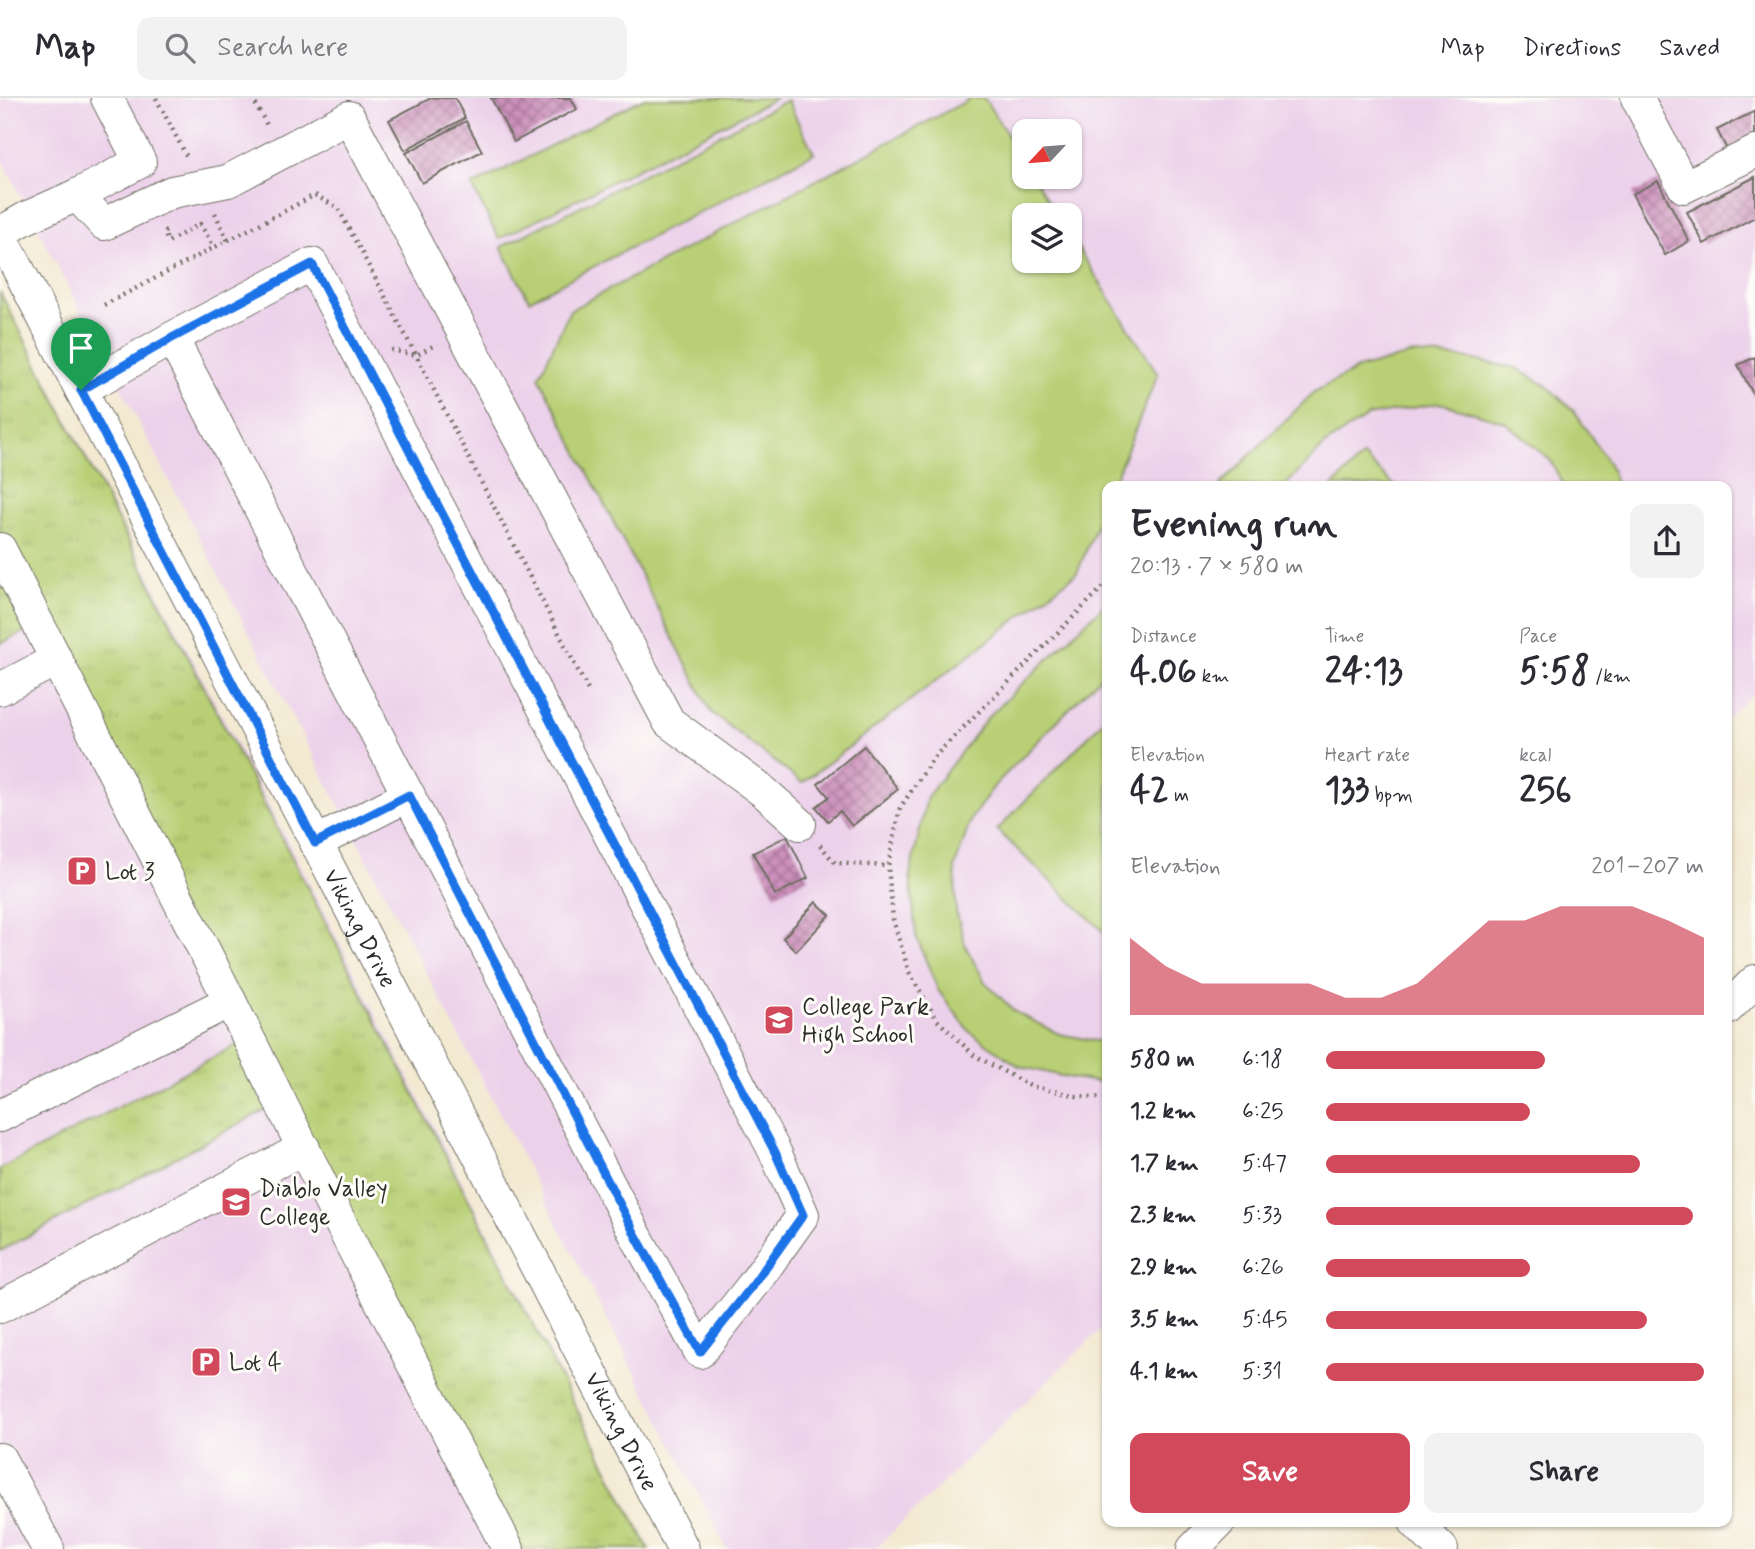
<!DOCTYPE html>
<html lang="en">
<head>
<meta charset="utf-8">
<style>
  body { margin:0; font-family:Mynerve,sans-serif; background:#f2f2f3; color:#2b2b33; height:100vh; display:flex; flex-direction:column; font-size:26px; white-space:nowrap }
  * { box-sizing:border-box; margin:0 }
  p { font-size:23px; color:#7c7c81 }
  .icon { flex:none; width:38px; height:38px; fill:none; stroke:currentColor; stroke-width:2; stroke-linecap:round; stroke-linejoin:round }
  .map { position:relative; flex:1; overflow:hidden }
  .details { position:absolute; left:1102px; top:383px; width:630px; height:1046px; display:flex; flex-direction:column; background:#fff; border-radius:14px; box-shadow:0 2px 5px #0004 }
  .details>* { flex:none }
  .needle { width:46px; rotate:244deg }
  .controls { position:absolute; left:1012px; top:21px; display:grid; gap:14px }
  .controls a { display:grid; place-items:center; width:70px; height:70px; border-radius:14px; background:#fff; box-shadow:0 2px 5px #0004; font-size:35px }
  .pin { position:absolute; display:grid; place-items:center; width:60px; height:60px; color:#fff; margin:-72px -30px; border-radius:50% 50% 50% 0; rotate:-45deg; box-shadow:0 0 7px #0007 }
  .pin .icon { rotate:45deg }
  .round { display:grid; place-items:center; flex:none; width:74px; height:74px; border-radius:14px; background:#f2f2f3 }
  .overview { display:flex; align-items:center; justify-content:space-between; height:119px; padding:0 28px }
  h1 { font-size:38px; font-weight:700; line-height:52px }
  .stats { display:grid; grid-template-columns:repeat(3,1fr); gap:10px; height:119px; padding:7px 28px }
  .stats div { display:grid; align-content:center }
  .stats b { font-size:35px; font-weight:700 }
  .stats small { font-size:19px; font-weight:400 }
  .stats p { font-size:19px }
  .chart { height:196px; padding:14px 28px }
  .chart p { display:flex; justify-content:space-between }
  .chart svg { width:100%; height:126px; margin-top:7px; fill:#d1495b; opacity:.7 }
  .button { display:flex; gap:14px; margin-top:auto; padding:14px 28px }
  .button a { flex:1; height:80px; border-radius:14px; background:#d1495b; color:#fff; font-size:28px; font-weight:700; line-height:80px; text-align:center }
  .button a+a { background:#f2f2f3; color:#2b2b33 }
  ul { padding:0 28px; list-style:none; font-size:23px }
  li { display:grid; grid-template-columns:112px 84px 1fr; align-items:center; height:52px }
  li i { height:18px; border-radius:9px; background:#d1495b }
  header { display:flex; align-items:center; gap:42px; box-sizing:border-box; height:98px; padding:0 35px; background:#fff; border-bottom:2px solid #e1e1e2 }
  header strong { font-size:33px }
  nav { display:flex; gap:38px; margin-inline-start:auto; font-size:24px }
  .search { width:490px; height:63px; background:#f2f2f3; display:flex; align-items:center; gap:18px; box-sizing:border-box; padding:0 24px; border-radius:14px; color:#7c7c81; font-size:26px }
  .map>svg:first-child { display:block }
  .built { fill:#ecd1ea; fill-rule:evenodd }
  .grass { fill:url(#grass-tufts); stroke:#727d50; stroke-width:2 }
  .pitch { fill:#b8cf74; stroke:#727d50; stroke-width:2 }
  .building { fill:url(#building-cross-hatch) }
  .lines { fill:none; stroke-linecap:round; stroke-linejoin:round }
  .minor-casing { stroke:#716e65; stroke-width:34 }
  .path { stroke:#716e65; stroke-width:4.5; stroke-dasharray:2 5; stroke-linecap:butt }
  .minor { stroke:#fff; stroke-width:32 }
  .route-casing { stroke:#fff; stroke-width:14 }
  .route { stroke:#1a73e8; stroke-width:9 }
  .labels { text-anchor:middle; stroke-width:6; stroke-linejoin:round; paint-order:stroke }
  .poi-label { font-size:24px; fill:#2b2b2b; stroke:#fdfcf7; text-anchor:start }
  .street-label { font-size:24px; fill:#2b2b2b; stroke:#fdfcf7 }
</style>
</head>
<body>
<header>
<strong>Map</strong>
<div class="search"><svg class="icon" aria-label="search" viewBox="0 0 24 24"><circle cx="10" cy="10" r="6"/><path d="M15 15l6 6"/></svg>Search here</div>
<nav><a>Map</a><a>Directions</a><a>Saved</a></nav>
</header>
<div class="map">
<svg width="1755" height="1451" viewBox="0 0 1755 1451">
  <defs>
    <pattern id="grass-tufts" width="24" height="20" patternUnits="userSpaceOnUse" patternTransform="scale(1.75)"><rect width="24" height="20" fill="#b8cf74"/><path d="M3 7l-1-3M5 7V3M7 7l1-3M15 17l-1-3M17 17v-4M19 17l1-3" fill="none" stroke="#9eb265"/></pattern>
    <pattern id="building-cross-hatch" width="8" height="8" patternUnits="userSpaceOnUse" patternTransform="scale(1.75)"><rect width="8" height="8" fill="#cc90bb"/><path d="M0 0l8 8M0 8l8-8" fill="none" stroke="#a67698"/></pattern>
  </defs>
  <rect width="100%" height="100%" fill="#fdfcf7"/>
  <filter id="ink" filterUnits="userSpaceOnUse"><feTurbulence type="fractalNoise" baseFrequency=".0143" numOctaves="2"/><feDisplacementMap in="SourceGraphic" scale="14" xChannelSelector="R" yChannelSelector="G"/><feConvolveMatrix kernelMatrix="1 2 1 2 8 2 1 2 1" color-interpolation-filters="sRGB"/></filter>
  <filter id="wash" filterUnits="userSpaceOnUse"><feTurbulence type="fractalNoise" baseFrequency=".00686" numOctaves="4" result="noise"/><feDisplacementMap in="SourceGraphic" scale="28" xChannelSelector="R" yChannelSelector="G"/><feGaussianBlur stdDeviation="1.57" result="paint"/><feColorMatrix in="noise" values="0 0 0 0 0 0 0 0 0 0 0 0 0 0 0 0 0 1.4 0 .05"/><feComposite in="paint" operator="in"/></filter>
  <g filter="url(#wash)">
    <rect width="100%" height="100%" fill="#f3e9d1"/>
    <g class="built">
      <path d="M0 0H1755V593L1727 620V388H1108V1224L875 1451H727L0 58ZM1024 33H1069V79H1024ZM1024 117H1069V163H1024Z"/>
      <path d="M0 193 295 757 650 1451H0Z"/>
    </g>
    <path class="grass" d="M0 194 649 1451H508L280 1004 0 1153V1071L248 941 38 527 0 546Z"/>
    <g class="pitch">
      <path d="M644 0H776L499 141 472 88Z"/>
      <path d="M972 0H984L1024 63V79H1033L1058 117H1024V163H1069V136L1158 276 1112 388H1108V399L1077 475 802 685 711 614 539 279 570 212Z"/>
      <path d="M787 2 814 55 529 202 501 149Z"/>
      <path d="M1414 256 1463 260 1516 270 1547 288 1574 313 1609 366 1617 388H1564L1550 362 1505 324 1440 305 1368 318 1326 346 1285 388H1219L1314 294 1357 271Z"/>
      <path d="M1363 358 1395 388H1333Z"/>
      <path d="M1108 503V571L995 687 971 721 955 769 956 813 966 849 985 884 1015 914 1059 936 1096 943 1108 942V985L1070 980 1019 968 970 934 938 892 916 838 910 776 927 699 988 619Z"/>
      <path d="M1108 618V838L997 732Z"/>
    </g>
    <g id="blocks">
      <g class="building">
        <path d="M431 0H455L465 20 405 52 389 22Z"/>
        <path d="M491 0H571L577 11 514 44Z"/>
        <path d="M1755 13V64L1738 73 1717 32Z"/>
        <path d="M466 23 482 53 422 85 406 55Z"/>
        <path d="M1755 79V119L1704 146 1687 114Z"/>
        <path d="M1658 83 1689 143 1665 157 1632 96Z"/>
        <path d="M1755 259V300L1738 267Z"/>
        <path d="M864 648 898 691 852 728 840 713 828 723 816 709 829 699 818 686Z"/>
        <path d="M787 738 808 780 775 797 753 755Z"/>
        <path d="M816 804 830 817 796 853 783 840Z"/>
      </g>
    </g>
  </g>
  <g filter="url(#ink)">
    <use href="#blocks" fill-opacity="0" stroke="#716e65" stroke-width="2"/>
    <g class="lines">
      <g class="minor-casing">
        <g id="minor">
          <path d="M1637 0 1684 89 1755 54"/>
          <path d="M77 97 104 126 172 94 228 83 349 19 669 624 764 694 800 726"/>
          <path d="M0 135 26 120 77 97 140 64 107 0"/>
          <path id="s1" d="M0 136 683 1451"/>
          <path d="M81 292 172 240 312 166 775 1054 803 1117 753 1187 700 1254 635 1136 172 240"/>
          <path d="M0 451 230 903 347 1138 508 1451"/>
          <path d="M0 591 56 562"/>
          <path d="M315 745 409 697"/>
          <path d="M1727 911 1755 883"/>
          <path d="M0 1018 230 903"/>
          <path d="M0 1209 304 1050"/>
          <path d="M0 1361 48 1451"/>
          <path d="M1415 1424 1442 1451"/>
          <path d="M1193 1451 1219 1424"/>
        </g>
      </g>
      <g class="path">
        <path d="M156 0 188 61"/>
        <path d="M252 0 267 27"/>
        <path d="M215 115 228 143"/>
        <path d="M166 133 164 134 168 144 200 126 214 149"/>
        <path d="M104 207 315 97 338 110 416 257 590 596"/>
        <path d="M391 252 416 257 435 247"/>
        <path d="M1108 484 934 659 900 710 888 768 893 821 909 874 937 922 974 957 1030 988 1077 998 1108 1000"/>
        <path d="M820 747 835 765 888 768"/>
      </g>
      <use href="#minor" class="minor"/>
    </g>
  </g>
  <g class="lines" filter="url(#ink)">
    <g class="route-casing">
      <path id="route" d="M312 166 775 1054 803 1117 753 1187 700 1254 635 1136 409 697 315 745 81 292 172 240Z"/>
    </g>
    <use href="#route" class="route"/>
  </g>
  <defs>
    <g id="parking-square" transform="scale(1.575)"><rect x="-9" y="-9" width="18" height="18" rx="4" fill="#d1495b" stroke="#fdfcf7"/><path d="M-3.5-5.5H1a3.5 3.5 0 0 1 0 7H-1V5.5H-3.5ZM-1-3.4V-.6H.8a1.4 1.4 0 0 0 0-2.8Z" fill="#fff"/></g>
    <g id="school-square" transform="scale(1.575)"><rect x="-9" y="-9" width="18" height="18" rx="4" fill="#d1495b" stroke="#fdfcf7"/><path d="M0-5L7-2L0 1L-7-2ZM-4 1L0 2.5L4 1V4Q0 6-4 4Z" fill="#fff"/></g>
    <g id="university-square" transform="scale(1.575)"><rect x="-9" y="-9" width="18" height="18" rx="4" fill="#d1495b" stroke="#fdfcf7"/><path d="M0-5L7-2L0 1L-7-2ZM-4 1L0 2.5L4 1V4Q0 6-4 4Z" fill="#fff"/></g>
  </defs>
  <g fill-rule="evenodd">
    <use href="#parking-square" x="82" y="773"/>
    <use href="#school-square" x="779" y="922"/>
    <use href="#university-square" x="236" y="1104"/>
    <use href="#parking-square" x="206" y="1264"/>
  </g>
  <g class="labels">
    <g class="poi-label">
      <text x="105" y="781">Lot 3</text>
      <text x="802" y="916">College Park<tspan x="802" dy="28">High School</tspan></text>
      <text x="259" y="1098">Diablo Valley<tspan x="259" dy="28">College</tspan></text>
      <text x="229" y="1272">Lot 4</text>
    </g>
    <g class="street-label">
      <text dy="8" stroke="none"><textPath href="#s1" startOffset="782">Viking Drive</textPath></text>
      <text dy="8" stroke="none"><textPath href="#s1" startOffset="1349">Viking Drive</textPath></text>
    </g>
  </g>
</svg>
<div class="controls">
<a><svg class="needle" viewBox="-14 -14 28 28"><path d="M0-13l5 13h-10z" fill="#e53935"/><path d="M0 13l5-13h-10z" fill="#7c7c81"/></svg></a>
<a><svg class="icon" aria-label="layers" viewBox="0 0 24 24"><path d="M12 4l9 5-9 5-9-5zM3 14l9 5 9-5"/></svg></a>
</div>
<div class="pin" style="left:81px;top:292px;background:#1e9e55"><svg class="icon" aria-label="arrive" viewBox="0 0 24 24"><path d="M6 21V4h12l-3 4 3 4H6"/></svg></div>
<section class="details">
<div class="overview"><div><h1>Evening run</h1><p>20:13 · 7 × 580 m</p></div><a class="round"><svg class="icon" aria-label="share" viewBox="0 0 24 24"><path d="M12 15V3M7 8l5-5 5 5M5 13v7h14v-7"/></svg></a></div>
<div class="stats">
<div><p>Distance</p><b>4.06<small> km</small></b></div>
<div><p>Time</p><b>24:13</b></div>
<div><p>Pace</p><b>5:58<small> /km</small></b></div>
</div>
<div class="stats">
<div><p>Elevation</p><b>42<small> m</small></b></div>
<div><p>Heart rate</p><b>133<small> bpm</small></b></div>
<div><p>kcal</p><b>256</b></div>
</div>
<div class="chart"><p><span>Elevation</span>201–207 m</p>
<svg viewBox="0 0 160 44" preserveAspectRatio="none"><path d="M0 44V17L10 27L20 33L30 33L40 33L50 33L60 38L70 38L80 33L90 22L100 11L110 11L120 6L130 6L140 6L150 11L160 17V44z"/></svg>
</div>
<ul>
<li><b>580 m</b>6:18<i style="width:58%"></i></li>
<li><b>1.2 km</b>6:25<i style="width:54%"></i></li>
<li><b>1.7 km</b>5:47<i style="width:83%"></i></li>
<li><b>2.3 km</b>5:33<i style="width:97%"></i></li>
<li><b>2.9 km</b>6:26<i style="width:54%"></i></li>
<li><b>3.5 km</b>5:45<i style="width:85%"></i></li>
<li><b>4.1 km</b>5:31<i style="width:100%"></i></li>
</ul>
<div class="button"><a>Save</a><a>Share</a></div>
</section>
</div>
</body>
</html>
